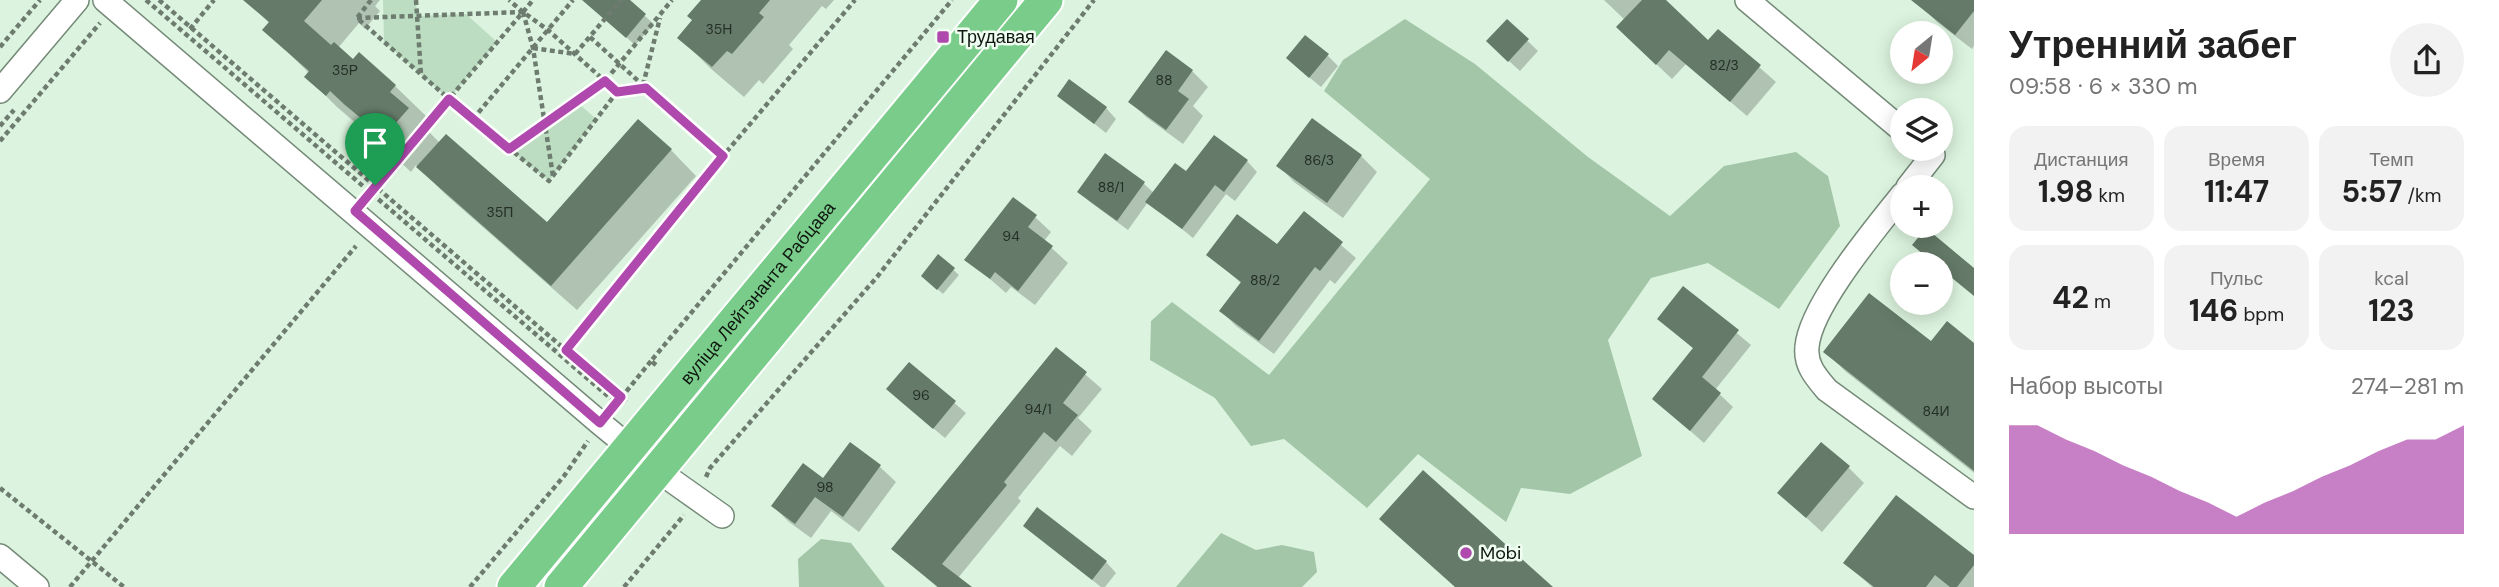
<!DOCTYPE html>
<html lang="ru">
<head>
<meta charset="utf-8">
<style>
  body { margin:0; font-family:"DM Sans",sans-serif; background:#f2f2f2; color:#222; height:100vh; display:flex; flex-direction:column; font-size:26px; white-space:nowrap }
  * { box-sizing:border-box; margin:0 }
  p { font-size:23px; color:#767676 }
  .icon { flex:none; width:38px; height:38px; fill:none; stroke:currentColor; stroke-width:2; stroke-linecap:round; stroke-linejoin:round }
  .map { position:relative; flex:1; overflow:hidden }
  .sheet { display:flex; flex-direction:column; background:#fff; width:525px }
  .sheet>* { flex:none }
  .needle { width:46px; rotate:210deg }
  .controls { position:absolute; left:1890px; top:21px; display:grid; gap:14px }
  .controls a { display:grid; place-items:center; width:63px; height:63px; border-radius:50%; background:#fff; box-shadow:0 4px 18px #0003; font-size:35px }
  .pin { position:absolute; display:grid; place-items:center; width:60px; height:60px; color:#fff; margin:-72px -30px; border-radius:50% 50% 50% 0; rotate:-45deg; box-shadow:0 0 7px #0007 }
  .pin .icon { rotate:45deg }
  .round { display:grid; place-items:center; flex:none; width:74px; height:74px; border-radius:37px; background:#f2f2f2 }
  .headline { display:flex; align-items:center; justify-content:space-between; height:119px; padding:0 35px }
  h1 { font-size:38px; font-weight:700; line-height:52px }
  .figures { display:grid; grid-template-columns:repeat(3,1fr); gap:10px; height:119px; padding:7px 35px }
  .figures div { display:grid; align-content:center; border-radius:18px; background:#f2f2f2; text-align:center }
  .figures b { font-size:30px; font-weight:700 }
  .figures small { font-size:19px; font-weight:400 }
  .figures p { font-size:19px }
  .chart { height:196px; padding:14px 35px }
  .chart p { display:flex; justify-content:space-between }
  .chart svg { width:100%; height:126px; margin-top:7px; fill:#b049ad; opacity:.7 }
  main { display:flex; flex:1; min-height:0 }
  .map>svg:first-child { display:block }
  .green { fill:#bcddc1 }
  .forest { fill:#a2c6a7 }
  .shadow { fill:#0003 }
  .building { fill:#657a68 }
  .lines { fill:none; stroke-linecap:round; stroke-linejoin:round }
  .minor-casing { stroke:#758a78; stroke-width:26 }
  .highway-casing { stroke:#fff; stroke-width:37 }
  .path { stroke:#6d7c6f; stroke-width:4.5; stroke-dasharray:5 3.5; stroke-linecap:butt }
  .minor { stroke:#fff; stroke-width:23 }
  .highway { stroke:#7acc8a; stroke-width:33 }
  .route-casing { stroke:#fff; stroke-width:14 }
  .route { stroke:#b049ad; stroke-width:9 }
  .poi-dot { fill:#b049ad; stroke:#f0fef2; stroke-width:2.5 }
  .labels { text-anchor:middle; stroke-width:5; stroke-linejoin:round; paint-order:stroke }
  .number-label { font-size:14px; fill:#242f25 }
  .poi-label { font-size:18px; fill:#0e160f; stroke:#f0fef2; text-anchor:start }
  .street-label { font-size:18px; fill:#0e160f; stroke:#f0fef2 }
</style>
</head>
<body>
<main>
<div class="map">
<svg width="1974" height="587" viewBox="0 0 1974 587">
  <rect width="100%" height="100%" fill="#dcf4df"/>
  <g class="green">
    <path d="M383 0H416L417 16 466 14 497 42 449 99 384 42Z"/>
    <path d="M576 101 596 119 549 181 509 149Z"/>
  </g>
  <g class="forest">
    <path d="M1405 19 1475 64 1588 157 1670 216 1724 166 1796 152 1828 176 1840 226 1779 309 1708 263 1651 278 1608 340 1642 456 1570 494 1521 488 1506 522 1418 454 1367 508 1284 439 1251 446 1215 398 1150 360 1151 321 1172 302 1269 375 1430 179 1324 91 1343 60Z"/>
    <path d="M1221 533 1256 550 1282 545 1314 552 1317 572 1302 587H1176Z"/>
    <path d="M821 539 851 543 885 587H799L798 559Z"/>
  </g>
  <g class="shadow">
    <path d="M260 0H380L375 6 380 11 365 29 359 23 338 48 353 62 395 86 426 116 420 123 440 143 547 225 671 150 696 176 577 310 444 193 416 165 411 172 359 123 358 125 337 107 307 77 309 73 265 30 270 24 254 7Z"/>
    <path d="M598 0 629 2 654 24 635 45 601 15Z"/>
    <path d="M703 0H834L826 9 822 6 789 45 793 49 763 84 759 80 744 97 710 68 679 37 694 21Z"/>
    <path d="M1604 0H1663L1709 43 1718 31 1776 82 1747 116 1686 64 1672 79 1634 43 1625 20Z"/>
    <path d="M1927 0H1974V46L1972 49 1937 22 1922 7Z"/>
    <path d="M1507 21 1538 51 1520 71 1499 52Z"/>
    <path d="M1327 55 1338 66 1321 87 1299 69Z"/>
    <path d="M1192 71 1208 87 1193 106 1203 116 1183 144 1146 117 1130 101Z"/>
    <path d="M1059 96 1106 108 1116 119 1106 133Z"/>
    <path d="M1361 156 1377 172 1343 218 1294 182 1279 166Z"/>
    <path d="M1247 161 1257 172 1235 201 1226 194 1193 238 1148 202 1128 230 1090 202 1079 192 1143 183 1154 193 1187 174Z"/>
    <path d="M1305 214 1356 258 1335 284 1330 280 1274 354 1236 326 1221 311 1242 284 1209 255 1278 247Z"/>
    <path d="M1035 217 1051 232 1044 241 1068 263 1035 305 1011 287 1006 293 967 259Z"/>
    <path d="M939 257 959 275 943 294 928 281Z"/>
    <path d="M1683 288 1751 345 1715 390 1733 407 1704 443 1654 399 1694 349 1659 319Z"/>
    <path d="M1931 344 1974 345V473L1845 371 1825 351Z"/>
    <path d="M1056 349 1102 389 1078 418 1092 431 1072 456 1060 446 1018 498 1021 501 958 578 969 587H937L893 549Z"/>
    <path d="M909 364 966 413 945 438 899 400Z"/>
    <path d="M850 444 880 467 896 482 859 532 831 511 811 538 789 522 773 506 823 480Z"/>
    <path d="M1848 467 1864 483 1822 532 1779 493Z"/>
    <path d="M1025 526 1106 562 1116 573 1105 587H1101Z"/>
    <path d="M1974 557V587H1872L1846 563Z"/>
  </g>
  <g class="building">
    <path d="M243 0H322L304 21 331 45 334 42 353 59 359 52 396 85 390 92 409 108 379 142 358 124 362 119 345 105 330 91 326 96 304 77 309 71 262 30 269 22Z"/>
    <path d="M582 0H630L646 14 626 38Z"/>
    <path d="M701 0H770L759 13 764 17 732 54 727 51 712 67 677 38 692 20 687 16Z"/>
    <path d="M1642 0H1666L1708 40 1718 29 1761 65 1730 102 1669 50 1656 65 1616 27Z"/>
    <path d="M1911 0H1974V11L1955 35Z"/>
    <path d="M1507 19 1529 39 1508 62 1486 41Z"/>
    <path d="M1305 35 1329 54 1309 78 1286 58Z"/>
    <path d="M1166 50 1193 70 1178 91 1189 99 1166 130 1128 102Z"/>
    <path d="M1069 79 1107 107 1094 124 1057 96Z"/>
    <path d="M1312 118 1362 155 1327 203 1276 166Z"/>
    <path d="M638 119 672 149 551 286 416 167 446 134 547 222Z"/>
    <path d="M1214 135 1248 160 1224 192 1215 185 1182 229 1145 202 1175 163 1186 171Z"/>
    <path d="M1105 153 1145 182 1117 221 1077 192Z"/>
    <path d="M1013 197 1037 215 1028 227 1053 246 1018 291 995 272 990 279 964 260Z"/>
    <path d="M1304 211 1343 242 1320 271 1315 267 1259 341 1219 311 1241 282 1206 255 1237 214 1277 244Z"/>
    <path d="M1926 228 1974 268V296L1941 269V264H1935L1912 245Z"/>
    <path d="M938 254 955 268 937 290 921 276Z"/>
    <path d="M1683 286 1739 330 1702 377 1721 393 1690 431 1652 399 1693 348 1657 319Z"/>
    <path d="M1869 293 1931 341 1947 321 1974 343V471L1823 352Z"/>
    <path d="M1056 347 1087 372 1063 403 1078 415 1056 442 1044 432 1004 482 1007 485 942 564 972 587H938L891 549Z"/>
    <path d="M909 362 956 401 933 429 886 389Z"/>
    <path d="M850 442 881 465 843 517 815 497 795 524 771 506 803 463 823 478Z"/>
    <path d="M1821 442 1850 466 1806 518 1777 493Z"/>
    <path d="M1423 470 1553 587H1455L1379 519Z"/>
    <path d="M1896 495 1974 555V565L1957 587H1950L1935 575 1926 587H1874L1843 563Z"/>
    <path d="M1037 507 1107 561 1092 580 1023 526Z"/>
  </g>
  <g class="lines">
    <g class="minor-casing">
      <g id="minor">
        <path d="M105 0 600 423 657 470 722 516"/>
        <path d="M1747 0 1902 130"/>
        <path d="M0 91 77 0"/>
        <path d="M1908 187 1933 155 1925 149"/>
        <path d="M1902 195C1876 228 1810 306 1807 347 1805 365 1816 377 1827 390L1974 497"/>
        <path d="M0 556 37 587"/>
      </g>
    </g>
    <g class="highway-casing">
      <g id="highway">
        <path id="s1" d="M514 587 1001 0"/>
        <path d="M561 587 1046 0"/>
      </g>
    </g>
    <g class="path">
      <path d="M146 0 616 403"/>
      <path d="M159 0 626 402"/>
      <path d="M371 0 357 18 449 99 549 181 617 92"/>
      <path d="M416 0 421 74"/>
      <path d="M523 12 533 48 553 176"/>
      <path d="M523 12 533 0"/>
      <path d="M357 18 523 12 548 30 617 92 646 88 723 156"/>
      <path d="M190 29 214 0"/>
      <path d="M590 37 646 88"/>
      <path d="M0 47 40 0"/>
      <path d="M533 48 575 54 621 0"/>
      <path d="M643 85 660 18"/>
      <path d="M473 119 573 0"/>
      <path d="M0 126 14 110"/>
      <path d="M0 141 100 23"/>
      <path d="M509 149 605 81 672 0"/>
      <path d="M374 187 523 12 509 0"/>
      <path d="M566 350 723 156 855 0"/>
      <path d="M656 365 651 361 952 0"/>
      <path d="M621 398 651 361"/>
      <path d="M706 477 710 468 877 277 1094 0"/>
      <path d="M0 488 124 587"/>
      <path d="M70 587 356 246"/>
      <path d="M470 587 564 476 588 441"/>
      <path d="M624 587 684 515"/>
    </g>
    <use href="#minor" class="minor"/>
    <use href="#highway" class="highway"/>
  </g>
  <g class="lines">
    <g class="route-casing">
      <path id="route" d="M605 81 617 92 646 88 723 156 566 350 621 397 600 423 355 211 449 99 509 149Z"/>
    </g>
    <use href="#route" class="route"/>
  </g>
  <g class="poi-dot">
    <rect x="936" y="30" width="14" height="14" rx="3.5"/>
    <circle cx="1466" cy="553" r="7"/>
  </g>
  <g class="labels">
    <g class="number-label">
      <text x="719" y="34">35Н</text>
      <text x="1724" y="70">82/3</text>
      <text x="345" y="75">35Р</text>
      <text x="1164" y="85">88</text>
      <text x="1319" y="165">86/3</text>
      <text x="1111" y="192">88/1</text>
      <text x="500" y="217">35П</text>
      <text x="1011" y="241">94</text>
      <text x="1265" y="285">88/2</text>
      <text x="921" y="400">96</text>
      <text x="1038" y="414">94/1</text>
      <text x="1936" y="416">84И</text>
      <text x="825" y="492">98</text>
    </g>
    <g class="poi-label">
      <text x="957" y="43">Трудавая</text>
      <text x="1480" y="559">Mobi</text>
    </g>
    <g class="street-label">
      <text dy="6" stroke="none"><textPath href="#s1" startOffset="382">вуліца Лейтэнанта Рабцава</textPath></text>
    </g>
  </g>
</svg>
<div class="controls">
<a><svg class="needle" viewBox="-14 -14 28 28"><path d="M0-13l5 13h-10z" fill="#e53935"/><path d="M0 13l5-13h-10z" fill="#767676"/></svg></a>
<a><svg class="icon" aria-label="layers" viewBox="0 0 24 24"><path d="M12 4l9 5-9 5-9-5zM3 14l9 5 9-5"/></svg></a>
<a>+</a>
<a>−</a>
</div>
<div class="pin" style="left:375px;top:185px;background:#1e9e55"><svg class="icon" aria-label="arrive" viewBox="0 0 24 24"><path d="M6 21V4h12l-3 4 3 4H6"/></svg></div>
</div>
<section class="sheet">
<div class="headline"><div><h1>Утренний забег</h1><p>09:58 · 6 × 330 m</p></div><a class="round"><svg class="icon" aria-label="share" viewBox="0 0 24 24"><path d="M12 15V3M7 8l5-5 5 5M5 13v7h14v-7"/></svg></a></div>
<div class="figures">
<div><p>Дистанция</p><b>1.98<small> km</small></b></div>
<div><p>Время</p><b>11:47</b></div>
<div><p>Темп</p><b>5:57<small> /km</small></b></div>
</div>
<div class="figures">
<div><b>42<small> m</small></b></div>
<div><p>Пульс</p><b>146<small> bpm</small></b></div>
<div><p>kcal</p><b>123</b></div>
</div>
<div class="chart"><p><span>Набор высоты</span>274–281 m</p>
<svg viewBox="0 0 160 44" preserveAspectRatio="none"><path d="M0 44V6L10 6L20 11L30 15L40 20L50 24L60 29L70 33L80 38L90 33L100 29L110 24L120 20L130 15L140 11L150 11L160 6V44z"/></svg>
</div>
</section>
</main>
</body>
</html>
